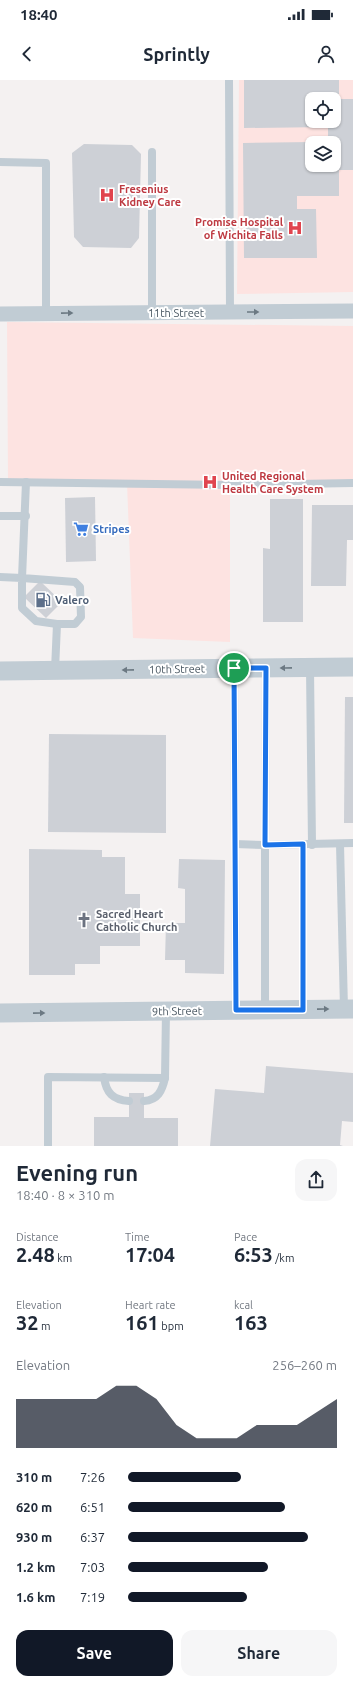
<!DOCTYPE html>
<html lang="en">
<head>
<meta charset="utf-8">
<style>
  body { margin:0; font-family:Ubuntu,sans-serif; background:#f6f6f7; color:#1f2937; height:100vh; display:flex; flex-direction:column; font-size:15px; white-space:nowrap }
  * { box-sizing:border-box; margin:0 }
  p { font-size:13px; color:#747a83 }
  .icon { flex:none; width:22px; height:22px; fill:none; stroke:currentColor; stroke-width:2; stroke-linecap:round; stroke-linejoin:round }
  .map { position:relative; height:1066px; overflow:hidden }
  .side { display:flex; flex-direction:column; background:#fff; flex:1 }
  .side>* { flex:none }
  .fabs { position:absolute; left:305px; top:12px; display:grid; gap:8px }
  .fabs a { display:grid; place-items:center; width:36px; height:36px; border-radius:8px; background:#fff; box-shadow:0 1px 3px #0004; font-size:20px }
  .pin { position:absolute; display:grid; place-items:center; width:34px; height:34px; color:#fff; margin:-17px; border:2px solid #fff; border-radius:50%; box-shadow:0 1px 4px #0007 }
  .round { display:grid; place-items:center; flex:none; width:42px; height:42px; border-radius:12px; background:#f6f6f7 }
  .headline { display:flex; align-items:center; justify-content:space-between; height:68px; padding:0 16px }
  h1 { font-size:22px; font-weight:700; line-height:30px }
  .metrics { display:grid; grid-template-columns:repeat(3,1fr); gap:6px; height:68px; padding:4px 16px }
  .metrics div { display:grid; align-content:center }
  .metrics b { font-size:20px; font-weight:700 }
  .metrics small { font-size:11px; font-weight:400 }
  .metrics p { font-size:11px }
  .chart { height:112px; padding:8px 16px }
  .chart p { display:flex; justify-content:space-between }
  .chart svg { width:100%; height:72px; margin-top:4px; fill:#111827; opacity:.7 }
  .button { display:flex; gap:8px; margin-top:auto; padding:8px 16px }
  .button a { flex:1; height:46px; border-radius:12px; background:#111827; color:#fff; font-size:16px; font-weight:700; line-height:46px; text-align:center }
  .button a+a { background:#f6f6f7; color:#1f2937 }
  ul { padding:0 16px; list-style:none; font-size:13px }
  li { display:grid; grid-template-columns:64px 48px 1fr; align-items:center; height:30px }
  li i { height:10px; border-radius:5px; background:#111827 }
  .status { display:flex; justify-content:space-between; align-items:center; height:28px; padding:0 20px; background:#fff; direction:ltr }
  .status svg { height:11px; fill:currentColor }
  header { display:flex; justify-content:space-between; align-items:center; height:52px; padding:0 16px; background:#fff; font-size:18px; font-weight:700 }
  .map>svg:first-child { display:block }
  .medical { fill:#fde3e1; fill-rule:evenodd }
  .building { fill:#cdd0d6; fill-rule:evenodd }
  .lines { fill:none; stroke-linecap:round; stroke-linejoin:round }
  .service { stroke:#c1ccd4; stroke-width:8 }
  .minor { stroke:#c1ccd4; stroke-width:15 }
  .tertiary { stroke:#c1ccd4; stroke-width:19 }
  .oneway { fill:#6c7983 }
  .route-casing { stroke:#fff; stroke-width:8 }
  .route { stroke:#1a73e8; stroke-width:5 }
  .labels { text-anchor:middle; stroke-width:4; stroke-linejoin:round; paint-order:stroke }
  .health-label { font-size:11px; font-weight:bold; fill:#be3a42; stroke:#fff; text-anchor:start }
  .street-label { font-size:11px; fill:#475560; stroke:#fff }
  .shop-label { font-size:11px; font-weight:bold; fill:#366cbe; stroke:#fff; text-anchor:start }
  .service-label { font-size:11px; font-weight:bold; fill:#4e5e75; stroke:#fff; text-anchor:start }
  .worship-label { font-size:11px; font-weight:bold; fill:#5b616d; stroke:#fff; text-anchor:start }
</style>
</head>
<body>
<div class="status"><b>18:40</b><svg viewBox="0 0 49 12"><path d="M0 12V9h3v3zM5 12V6h3v6zM10 12V3h3v9zM15 12V0h3v12zM26 1h20v11H26zM47 4h2v5h-2z"/></svg></div>
<header><svg class="icon" aria-label="back" viewBox="0 0 24 24"><path d="M15 5l-7 7 7 7"/></svg>Sprintly<svg class="icon" aria-label="person" viewBox="0 0 24 24"><circle cx="12" cy="8" r="4"/><path d="M4 21q1-7 8-7t8 7"/></svg></header>
<div class="map">
<svg width="353" height="1066" viewBox="0 0 353 1066">
  <rect width="100%" height="100%" fill="#f4f1f1"/>
  <g class="medical">
    <path d="M239 0H353V212L237 214ZM312 19H334V41H312ZM312 63H334V85H312Z"/>
    <path d="M7 242 353 246V405L230 406V562L133 558 127 403 8 401Z"/>
  </g>
  <g class="building">
    <path d="M244 0H339V19H353V90H339V116H297V129H316L317 178H244L243 63 312 62V85H334V63H328V47L244 48ZM312 19H334V41H312Z"/>
    <path d="M84 64 132 65 141 74 139 158 131 168 83 167 74 157 72 73Z"/>
    <path d="M95 417 96 481 66 482 65 418Z"/>
    <path d="M270 419H303V542H263V468L270 469Z"/>
    <path d="M312 425H353V460H347L346 506H311Z"/>
    <path d="M40 501 62 522 46 538 24 517Z"/>
    <path d="M345 617H353V743H344Z"/>
    <path d="M49 654 166 655V753L48 752Z"/>
    <path d="M29 769 102 770V777H125V814H140V866H100V884H75V895H29Z"/>
    <path d="M179 779 225 780 224 894 185 893V880H165L166 843H185V809L178 808Z"/>
    <path d="M266 986 353 993V1042L342 1041 340 1065 343 1066H210L215 1009 264 1013Z"/>
    <path d="M129 1013H144V1038H178V1066H94V1037H129Z"/>
  </g>
  <g class="lines">
    <g class="service">
      <path d="M229 0 230 232"/>
      <path d="M0 82 46 83V234"/>
      <path d="M152 233V72"/>
      <path d="M0 402 232 405 353 403"/>
      <path d="M26 402 22 498 75 502 80 507 81 537 75 544H57L55 590"/>
      <path d="M0 436H26"/>
      <path d="M0 497 22 498V528L36 541 57 544"/>
      <path d="M234 588 236 931"/>
      <path d="M310 588 312 765"/>
      <path d="M235 764 265 765 266 588"/>
      <path d="M303 764V930"/>
      <path d="M340 764 344 929"/>
      <path d="M265 930V765L353 763"/>
      <path d="M104 997C106 1013 113 1020 129 1021"/>
      <path d="M144 1021C158 1020 162 1011 165 998"/>
      <path d="M48 1066V997L165 998 166 931"/>
    </g>
    <path class="minor" d="M0 234 353 231"/>
    <g class="tertiary">
      <path d="M0 591 353 587"/>
      <path d="M0 933 353 929"/>
    </g>
  </g>
  <defs><path id="oneway-solid" d="M-6-.8H1V-3.2L6.5 0L1 3.2V.8H-6Z"/></defs>
  <g class="oneway">
    <use href="#oneway-solid" transform="translate(253 232)"/>
    <use href="#oneway-solid" transform="translate(67 233) rotate(-1)"/>
    <use href="#oneway-solid" transform="translate(286 588) rotate(179)"/>
    <use href="#oneway-solid" transform="translate(128 590) rotate(179)"/>
    <use href="#oneway-solid" transform="translate(323 929) rotate(-1)"/>
    <use href="#oneway-solid" transform="translate(39 933) rotate(-1)"/>
  </g>
  <g class="lines">
    <g class="route-casing">
      <path id="route" d="M234 588H266L265 765 303 764V930H236Z"/>
    </g>
    <use href="#route" class="route"/>
  </g>
  <defs>
    <g id="hospital-bare" transform="scale(1.2)"><path d="M-5-5h3v3.5h4V-5h3V5h-3V1.5h-4V5h-3Z" fill="#e0444e" stroke="#fff" stroke-width="2.5" paint-order="stroke"/></g>
    <g id="supermarket-bare" transform="scale(1.2)"><path d="M-6-5.5h2.5l.6 2H6L4.5 2H-2.5L-4.4-4H-6ZM-1.5 3.2a1.3 1.3 0 1 0 .1 0ZM3 3.2a1.3 1.3 0 1 0 .1 0Z" fill="#3f7fe0" stroke="#fff" stroke-width="2.5" paint-order="stroke"/></g>
    <g id="fuel-bare" transform="scale(1.2)"><path d="M-5.5-6h7V0h2V4h1.3V-2.5L3-4.5l.8-.8L6-3V5H2.5V1h-1V6h-7ZM-4.2-4.7v3.2H.2V-4.7Z" fill="#5c6f8a" stroke="#fff" stroke-width="2.5" paint-order="stroke"/></g>
    <g id="church-bare" transform="scale(1.2)"><path d="M-1.2-6h2.4v3.5h3.3v2.4h-3.3V6h-2.4V-.1h-3.3v-2.4h3.3Z" fill="#6b7280" stroke="#fff" stroke-width="2.5" paint-order="stroke"/></g>
  </defs>
  <g fill-rule="evenodd">
    <use href="#hospital-bare" x="107" y="115"/>
    <use href="#hospital-bare" x="295" y="148"/>
    <use href="#hospital-bare" x="210" y="402"/>
    <use href="#supermarket-bare" x="81" y="449"/>
    <use href="#fuel-bare" x="43" y="520"/>
    <use href="#church-bare" x="84" y="840"/>
  </g>
  <g class="labels">
    <g class="health-label">
      <text x="119" y="113">Fresenius<tspan x="119" dy="13">Kidney Care</tspan></text>
      <text x="283" y="146" text-anchor="end">Promise Hospital<tspan x="283" dy="13">of Wichita Falls</tspan></text>
      <text x="222" y="400">United Regional<tspan x="222" dy="13">Health Care System</tspan></text>
    </g>
    <g class="street-label">
      <text x="176" y="237">11th Street</text>
      <text transform="translate(177 589) rotate(-1)" y="4">10th Street</text>
      <text transform="translate(177 931) rotate(-1)" y="4">9th Street</text>
    </g>
    <g class="shop-label">
      <text x="93" y="453">Stripes</text>
    </g>
    <g class="service-label">
      <text x="55" y="524">Valero</text>
    </g>
    <g class="worship-label">
      <text x="96" y="838">Sacred Heart<tspan x="96" dy="13">Catholic Church</tspan></text>
    </g>
  </g>
</svg>
<div class="fabs">
<a><svg class="icon" aria-label="locate" viewBox="0 0 24 24"><circle cx="12" cy="12" r="6"/><path d="M12 2v4M12 18v4M2 12h4M18 12h4"/></svg></a>
<a><svg class="icon" aria-label="layers" viewBox="0 0 24 24"><path d="M12 4l9 5-9 5-9-5zM3 14l9 5 9-5"/></svg></a>
</div>
<div class="pin" style="left:234px;top:588px;background:#1e9e55"><svg class="icon" aria-label="arrive" viewBox="0 0 24 24"><path d="M6 21V4h12l-3 4 3 4H6"/></svg></div>
</div>
<section class="side">
<div class="headline"><div><h1>Evening run</h1><p>18:40 · 8 × 310 m</p></div><a class="round"><svg class="icon" aria-label="share" viewBox="0 0 24 24"><path d="M12 15V3M7 8l5-5 5 5M5 13v7h14v-7"/></svg></a></div>
<div class="metrics">
<div><p>Distance</p><b>2.48<small> km</small></b></div>
<div><p>Time</p><b>17:04</b></div>
<div><p>Pace</p><b>6:53<small> /km</small></b></div>
</div>
<div class="metrics">
<div><p>Elevation</p><b>32<small> m</small></b></div>
<div><p>Heart rate</p><b>161<small> bpm</small></b></div>
<div><p>kcal</p><b>163</b></div>
</div>
<div class="chart"><p><span>Elevation</span>256–260 m</p>
<svg viewBox="0 0 160 44" preserveAspectRatio="none"><path d="M0 44V14L10 14L20 14L30 14L40 14L50 6L60 6L70 14L80 30L90 38L100 38L110 38L120 30L130 30L140 30L150 22L160 14V44z"/></svg>
</div>
<ul>
<li><b>310 m</b>7:26<i style="width:54%"></i></li>
<li><b>620 m</b>6:51<i style="width:75%"></i></li>
<li><b>930 m</b>6:37<i style="width:86%"></i></li>
<li><b>1.2 km</b>7:03<i style="width:67%"></i></li>
<li><b>1.6 km</b>7:19<i style="width:57%"></i></li>
</ul>
<div class="button"><a>Save</a><a>Share</a></div>
</section>
</body>
</html>
